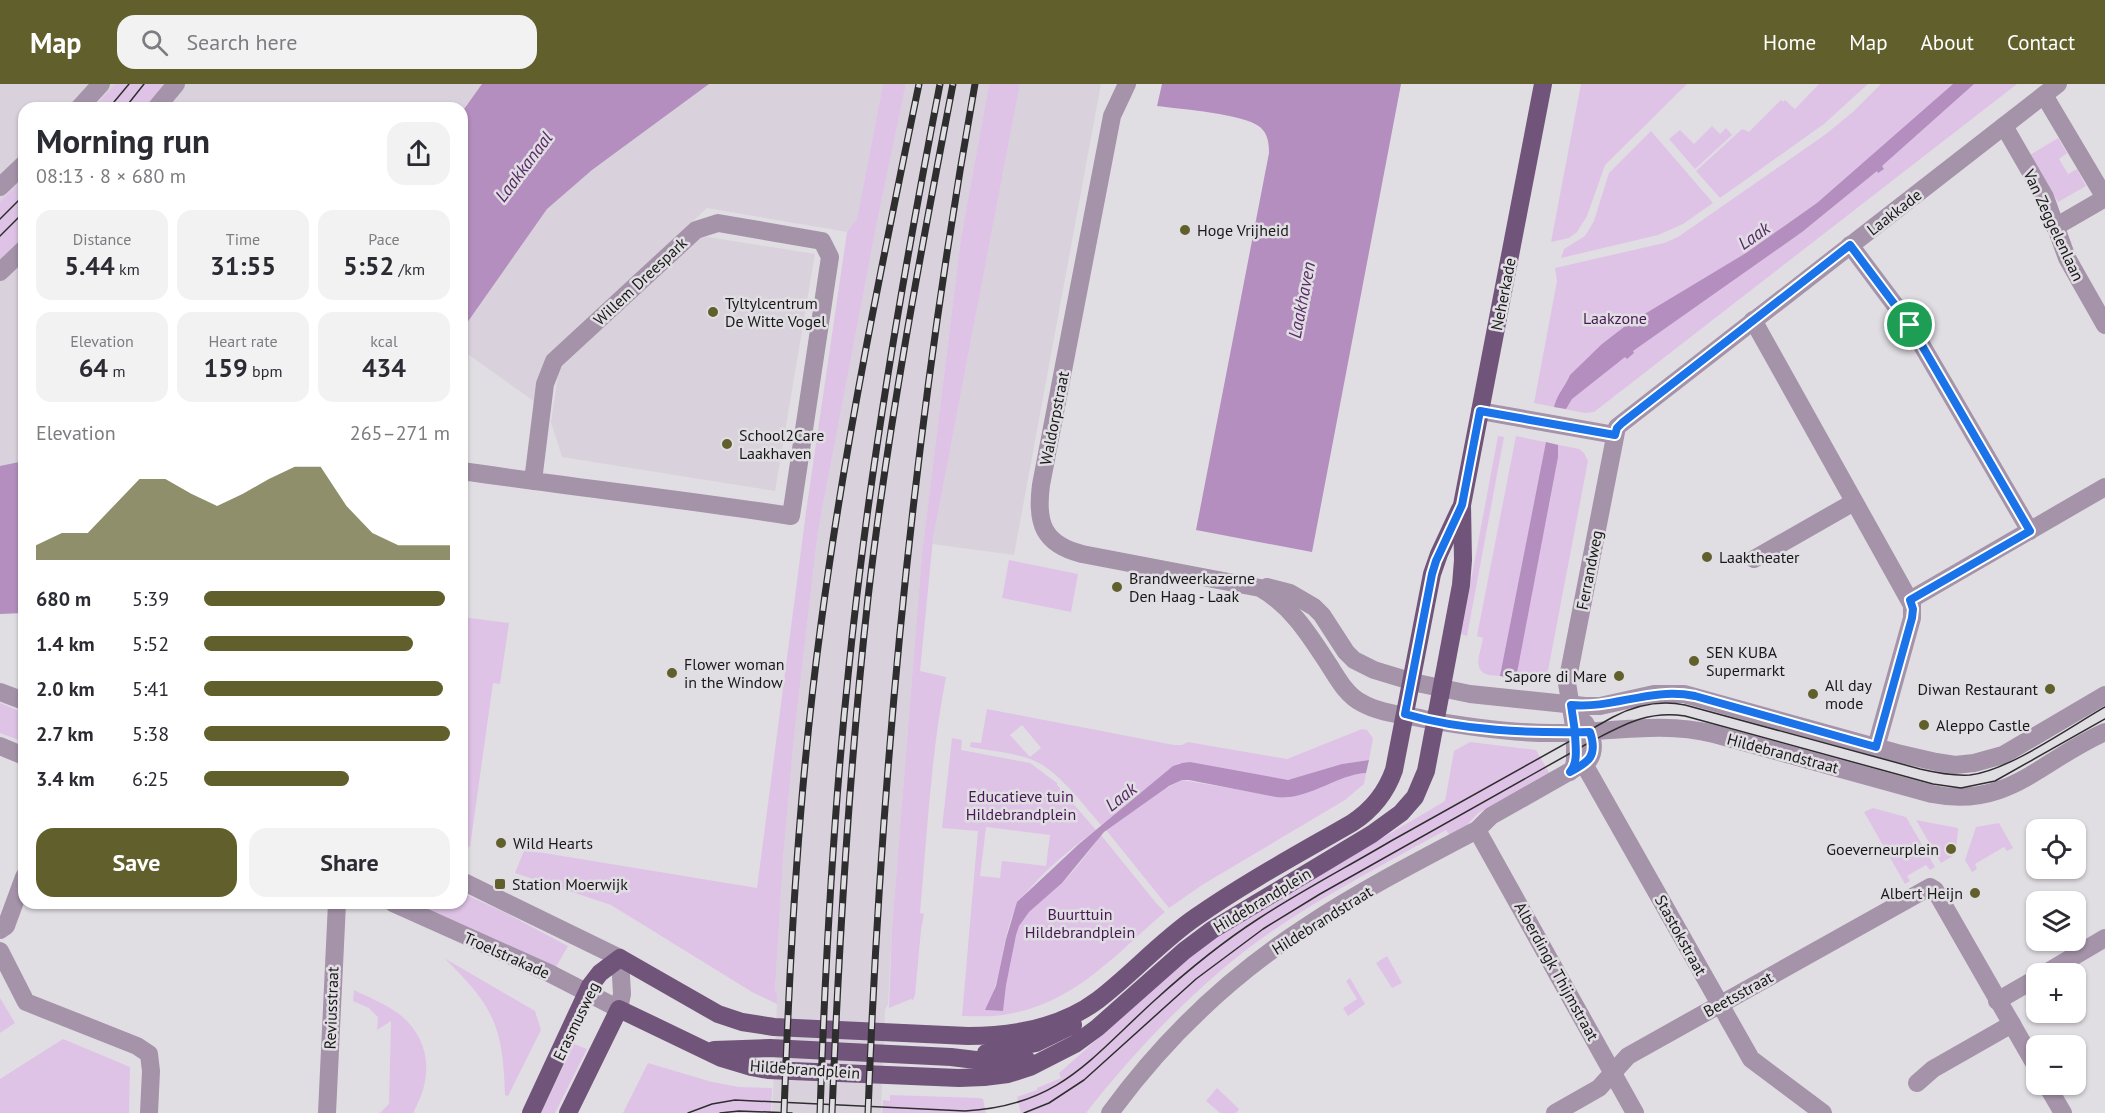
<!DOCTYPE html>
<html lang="en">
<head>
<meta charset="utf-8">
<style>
  body { margin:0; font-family:"PT Sans",sans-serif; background:#f2f2f3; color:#2b2b33; height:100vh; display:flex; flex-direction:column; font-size:22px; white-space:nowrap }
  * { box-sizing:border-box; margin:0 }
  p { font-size:20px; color:#7c7c81 }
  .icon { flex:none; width:33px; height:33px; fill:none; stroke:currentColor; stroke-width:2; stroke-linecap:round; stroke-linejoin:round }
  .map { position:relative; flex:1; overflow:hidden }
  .drawer { position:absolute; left:18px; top:18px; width:450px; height:807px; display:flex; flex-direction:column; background:#fff; border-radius:18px; box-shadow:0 2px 4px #0004 }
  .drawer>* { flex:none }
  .fabs { position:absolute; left:2026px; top:735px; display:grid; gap:12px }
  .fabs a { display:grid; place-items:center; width:60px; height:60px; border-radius:12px; background:#fff; box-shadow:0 2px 4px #0004; font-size:30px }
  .pin { position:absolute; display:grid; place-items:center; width:51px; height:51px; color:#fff; margin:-26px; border:3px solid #fff; border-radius:50%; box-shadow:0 2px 6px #0007 }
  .round { display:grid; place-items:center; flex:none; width:63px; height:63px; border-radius:18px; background:#f2f2f3 }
  .overview { display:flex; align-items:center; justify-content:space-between; height:102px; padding:0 18px }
  h1 { font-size:33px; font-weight:700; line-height:45px }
  .metrics { display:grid; grid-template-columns:repeat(3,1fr); gap:9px; height:102px; padding:6px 18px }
  .metrics div { display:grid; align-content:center; border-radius:15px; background:#f2f2f3; text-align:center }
  .metrics b { font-size:26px; font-weight:700 }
  .metrics small { font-size:16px; font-weight:400 }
  .metrics p { font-size:16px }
  .chart { height:168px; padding:12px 18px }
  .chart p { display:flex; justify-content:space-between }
  .chart svg { width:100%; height:108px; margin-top:6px; fill:#61602d; opacity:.7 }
  .action { display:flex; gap:12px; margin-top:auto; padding:12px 18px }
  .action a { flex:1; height:69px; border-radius:18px; background:#61602d; color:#fff; font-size:24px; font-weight:700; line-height:69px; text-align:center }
  .action a+a { background:#f2f2f3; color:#2b2b33 }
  ul { padding:0 18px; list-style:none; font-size:20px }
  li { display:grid; grid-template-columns:96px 72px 1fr; align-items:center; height:45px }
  li i { height:15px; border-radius:8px; background:#61602d }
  header { display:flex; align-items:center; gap:36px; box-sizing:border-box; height:84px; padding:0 30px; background:#61602d; color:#fff }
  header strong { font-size:28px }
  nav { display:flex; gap:33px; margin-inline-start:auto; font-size:21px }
  .search { width:420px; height:54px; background:#f2f2f3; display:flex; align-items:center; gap:15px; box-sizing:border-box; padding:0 21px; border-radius:18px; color:#7c7c81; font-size:22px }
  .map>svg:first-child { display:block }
  .built { fill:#d9d1dc }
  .green { fill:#dec3e7; fill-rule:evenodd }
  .water { fill:#b38ebe }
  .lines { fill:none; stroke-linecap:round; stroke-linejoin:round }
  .minor { stroke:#a493a9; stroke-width:18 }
  .major { stroke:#71547a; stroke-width:18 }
  .tram { stroke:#2f2e2f; stroke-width:1.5 }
  .rail-casing { stroke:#2f2e2f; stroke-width:7 }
  .rail { stroke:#e1dee3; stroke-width:4.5; stroke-dasharray:14; stroke-linecap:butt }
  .route-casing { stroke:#fff; stroke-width:12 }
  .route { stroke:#1a73e8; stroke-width:8 }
  .poi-dot { fill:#61602d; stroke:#e1dee3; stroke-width:2 }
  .labels { text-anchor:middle; stroke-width:5; stroke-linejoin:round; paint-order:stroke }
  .street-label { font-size:16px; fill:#1a191a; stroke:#e1dee3 }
  .poi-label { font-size:16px; fill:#1a191a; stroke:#e1dee3; text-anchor:start }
  .park-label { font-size:16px; fill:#471954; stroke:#e1dee3 }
  .water-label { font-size:18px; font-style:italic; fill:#582a66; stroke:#e1dee3 }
</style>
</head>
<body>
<header>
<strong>Map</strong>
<div class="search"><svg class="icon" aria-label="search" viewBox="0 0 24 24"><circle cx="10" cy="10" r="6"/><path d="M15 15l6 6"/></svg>Search here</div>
<nav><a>Home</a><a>Map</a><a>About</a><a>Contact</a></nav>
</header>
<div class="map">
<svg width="2105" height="1029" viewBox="0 0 2105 1029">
  <rect width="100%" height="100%" fill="#e1dee3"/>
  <g class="built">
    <path d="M0 0H628L462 195V24H24V396L0 399Z"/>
    <path d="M709 0H883L857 136 847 148 707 124 548 274 535 318 462 266V246L547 125 592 86Z"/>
    <path d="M906 0H989L961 154 922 469 892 844 888 920 885 926 881 1029H772L777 920V910L775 908 783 776 794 653 818 447 877 138Z"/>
    <path d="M1020 0H1101L1014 471 932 460Z"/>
    <path d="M702 152 815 170 775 407 562 373 551 338 559 285Z"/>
  </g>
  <g class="green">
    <path d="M116 0H165L145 24H93Z"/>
    <path d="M883 0H906L877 138 818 447 794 653 783 776 775 907 777 910V920L752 908 611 821 515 789 524 767 544 769 757 804 806 428 847 148 857 135Z"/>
    <path d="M989 0H1020L933 455 920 587 946 593C931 670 927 751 920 829L924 830 921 846 915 911 913 916 911 915 889 924 892 844 922 469 961 154Z"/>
    <path d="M1581 0H1687L1605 81 1587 132 1577 148 1569 154 1551 158Z"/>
    <path d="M1819 0H1868L1824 40 1720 114 1696 87 1742 45 1749 48 1781 16 1783 18 1785 16 1795 25Z"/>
    <path d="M1881 0H2017L1594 328 1585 329 1534 319 1557 197 1555 184 1664 159 1678 153 1826 50 1854 27Z"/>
    <path d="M1712 42 1720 50 1726 44 1732 51 1695 85 1669 55 1680 46 1694 60Z"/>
    <path d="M1651 47 1713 119 1683 140 1658 151 1561 174 1564 165 1585 152 1594 137 1609 89Z"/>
    <path d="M2058 54 2067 69 2059 75 2068 90 2077 85 2086 102 2058 118 2030 71Z"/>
    <path d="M24 94V153L0 176V118Z"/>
    <path d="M1498 352 1504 353 1467 552 1461 550Z"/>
    <path d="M1516 352 1579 365 1584 369 1588 377 1546 597 1489 591C1471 587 1481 568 1483 554L1477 552Z"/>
    <path d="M1009 476 1078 490 1071 528 1002 514Z"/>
    <path d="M462 533 509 539 500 600 493 599 470 763 462 759Z"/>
    <path d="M0 619 24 629V658L0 649Z"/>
    <path d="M987 625 1174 661H1182L1188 658 1287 675 1362 645 1367 646 1373 654 1369 676 1342 680 1294 695 1285 696 1192 679H1179L1102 742C1083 721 1057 684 1030 675 1011 668 989 667 970 663L971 658 981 659ZM1022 641 1041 664 1030 673 1010 651Z"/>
    <path d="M952 654 962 656 961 666 1030 679 1057 699V701L1096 746C1070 765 1036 793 1018 820 1013 828 1009 840 1007 850 1000 875 999 903 985 926L1003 927C1004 908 1011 856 1020 840 1030 822 1049 812 1063 798 1077 784 1089 767 1101 751L1156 819 1165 828C1113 872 1075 920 1003 931 990 933 975 932 962 932L978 747 942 744ZM986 743 1050 751 1046 782 1002 777 1000 794 980 792Z"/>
    <path d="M1470 658 1536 666 1550 690 1478 729 1466 742 1450 752 1446 746C1379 783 1308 819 1246 866 1186 913 1133 969 1086 1029H1021L1017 1013 1037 1006V1004L1061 994 1059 989 1195 869 1222 849 1445 717 1454 667Z"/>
    <path d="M1366 689 1364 700 1345 716 1202 801 1169 824 1106 746 1165 705 1182 696 1286 714C1314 709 1338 691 1366 689Z"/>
    <path d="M1873 724 1906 733 1935 783 1930 786 1926 781 1907 792 1910 797 1905 800 1864 728Z"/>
    <path d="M1916 736 1958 744 1956 770 1941 779Z"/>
    <path d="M1999 739 2013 764 2007 767 2004 763 1975 780 1977 785 1972 788 1965 776 1976 743Z"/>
    <path d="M462 809 504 828 568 862 556 883 415 819H462Z"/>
    <path d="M1387 872 1402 899 1392 904 1376 879Z"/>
    <path d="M444 874 535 927 541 946 508 1012 505 1011C503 943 494 922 444 874Z"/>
    <path d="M1350 894 1365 920 1348 932 1343 924 1357 915 1346 897Z"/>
    <path d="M354 906C368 913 386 920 399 930 432 956 433 994 413 1029H380L389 1020 391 937 377 946 378 933 369 924 353 917Z"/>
    <path d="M0 914 15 939 0 949Z"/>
    <path d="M63 955 130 983 129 1029H0V995Z"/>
    <path d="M574 960 587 965 555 1029H541Z"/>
    <path d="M648 979 712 998 739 1003 772 1004 771 1029H623Z"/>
    <path d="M1217 1004 1239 1025 1236 1029H1220L1206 1017Z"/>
    <path d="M890 1011 980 1014 983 1015 986 1029H882L883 1016 890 1017Z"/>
  </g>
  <g class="water">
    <path d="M482 0H709L592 86 547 125 462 246V28Z"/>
    <path d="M1162 0H1401L1312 468 1196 446 1269 69C1269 59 1268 50 1260 43 1245 30 1180 25 1157 22Z"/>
    <path d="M1953 0H1974L1882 82 1884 85 1878 89 1877 87 1802 148 1633 267 1634 269 1627 275 1625 273 1572 315 1566 325 1554 323C1557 310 1565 303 1570 291L1602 260 1628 240 1746 169 1817 119Z"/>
    <path d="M1546 358 1558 361V373L1516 594 1500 592Z"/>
    <path d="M24 377V529L0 530V382Z"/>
    <path d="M1369 676 1366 689C1335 691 1308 717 1276 713L1189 696H1182L1169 702 1104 748 1062 799 1029 828 1019 842 1016 851 1006 901 1003 927 985 926 996 902 1006 855 1017 818 1079 760 1173 682 1182 679 1190 678 1288 696 1342 680Z"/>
  </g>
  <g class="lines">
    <g class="minor">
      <path d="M1127 0 1112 32 1041 401C1036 439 1043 460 1082 470L1260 504C1292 522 1310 552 1329 581 1338 595 1347 612 1362 619 1379 629 1405 631 1424 635 1468 643 1515 650 1560 649 1612 648 1663 637 1714 650L1932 710C2009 725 2041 676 2105 648"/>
      <path d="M2044 11 2105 114"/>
      <path d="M79 24 101 0"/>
      <path d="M156 24 176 0"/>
      <path d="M2004 42 2045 113 2067 174 2105 241"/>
      <path d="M0 103 24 80"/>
      <path d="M2055 143 2105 114"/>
      <path d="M1850 161 1910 241 2030 447"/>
      <path d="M0 188 24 165"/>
      <path d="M1753 236 1912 521V534L1876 663"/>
      <path d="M1480 327 1615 351"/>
      <path d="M462 387C571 403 681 415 791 432L830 173 822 157 718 139 696 146 554 277 545 300 533 397"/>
      <path d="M1754 475 1854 418"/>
      <path d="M1267 503 1290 509 1314 523 1322 531 1346 568 1354 576 1374 586 1417 599 1470 610 1585 622H1600L1654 610H1684L1897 669 1936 678 1955 681 1974 679 2003 671 2105 611"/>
      <path d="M1910 516 2105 403"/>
      <path d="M0 608 24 617"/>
      <path d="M0 662 24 672"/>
      <path d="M1584 680 1751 975 1823 1029"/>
      <path d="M1570 688 1574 683 1575 676V648L1567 599 1617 343 2058 0"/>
      <path d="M1477 746 1635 1029"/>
      <path d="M393 819 549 889 619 925 622 910 620 874 462 797"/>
      <path d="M0 846 6 842 24 793"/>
      <path d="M0 867 26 918 137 962 149 970 151 987 149 1029"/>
      <path d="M2044 890 2105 854"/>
      <path d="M1997 917 2037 894"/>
      <path d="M1917 999 1933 985 2012 940"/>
      <path d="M2046 1000 2063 1029"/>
      <path d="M327 1029 337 819"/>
      <path d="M1110 1029C1164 955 1230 892 1307 842 1360 807 1420 776 1477 746L1491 732 1588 677C1597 666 1592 650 1585 639"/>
      <path d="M1555 1029 1599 1004 1628 972 1930 803 1935 806 2037 984"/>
    </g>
    <g class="major">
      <path d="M714 966 770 964 951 973 984 977 1027 976"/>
      <path d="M986 969 1036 959 1073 941"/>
      <path d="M531 1029 590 902 600 889 620 874 718 930 742 938 774 943 968 952C1013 952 1062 943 1098 916 1132 890 1161 857 1196 833 1246 798 1300 769 1352 739 1372 726 1386 709 1394 686L1432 490 1439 470 1460 425"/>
      <path d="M568 1029 619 925 721 974 751 983 768 986 959 994 984 993 1008 990 1030 983 1075 960 1097 944 1184 867 1212 846 1372 750 1401 729 1415 713 1426 687 1461 501 1463 476 1462 421 1543 0"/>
    </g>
    <g class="tram">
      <path d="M109 24 129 0"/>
      <path d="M125 24 144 0"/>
      <path d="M0 135 24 111"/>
      <path d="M0 152 24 128"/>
      <path d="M688 1029 712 1020 735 1016 965 1027C1059 1022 1090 975 1155 916 1187 887 1221 859 1258 835 1301 807 1347 783 1391 757 1465 716 1539 675 1613 633 1636 621 1660 616 1685 621L1920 685C1937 689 1953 692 1970 691 2008 687 2070 643 2105 623"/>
      <path d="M720 1029 739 1027 792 1029"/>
      <path d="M1024 1029 1049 1019 1084 996 1196 895 1263 845 1320 810 1592 657C1623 641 1648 626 1685 632L1933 700 1961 704 1995 697 2105 635"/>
    </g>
    <g class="rail-casing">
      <g id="rail">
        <path d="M784 1029C790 865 799 702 821 540 845 358 882 179 919 0"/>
        <path d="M820 1029C825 883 833 737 848 592 868 393 902 196 940 0"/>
        <path d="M832 1029C839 857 849 685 868 514 888 342 920 171 953 0"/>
        <path d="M868 1029C881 684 914 340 975 0"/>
      </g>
    </g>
    <use href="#rail" class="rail"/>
  </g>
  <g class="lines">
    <g class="route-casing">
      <path id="route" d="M1910 241 1850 161 1622 339 1617 344 1615 351 1480 327 1462 421 1436 477 1432 490 1405 630C1464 647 1528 649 1590 648 1598 672 1589 678 1570 688 1579 678 1575 661 1575 648L1571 621C1614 625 1650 603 1695 612L1876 663 1912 534 1913 525 1910 516 2030 447 1910 241"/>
    </g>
    <use href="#route" class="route"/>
  </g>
  <g class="poi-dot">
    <circle cx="1185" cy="146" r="6"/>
    <circle cx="713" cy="228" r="6"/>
    <circle cx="727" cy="360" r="6"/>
    <circle cx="1707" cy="473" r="6"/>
    <circle cx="1117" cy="503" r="6"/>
    <circle cx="1694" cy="577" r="6"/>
    <circle cx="672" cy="589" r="6"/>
    <circle cx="1619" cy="592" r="6"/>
    <circle cx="2050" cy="605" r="6"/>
    <circle cx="1813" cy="610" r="6"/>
    <circle cx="1924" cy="641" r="6"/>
    <circle cx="501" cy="759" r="6"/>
    <circle cx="1951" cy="765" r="6"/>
    <rect x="494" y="794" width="12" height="12" rx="3"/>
    <circle cx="1975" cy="809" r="6"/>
  </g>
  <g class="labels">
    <g class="street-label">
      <text transform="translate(1894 128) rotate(-38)" y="6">Laakkade</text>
      <text transform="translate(2054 141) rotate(65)" y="6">Van Zeggelenlaan</text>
      <text transform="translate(640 197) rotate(-43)" y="6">Willem Dreespark</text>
      <text transform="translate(1503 210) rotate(-79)" y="6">Neherkade</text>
      <text transform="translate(1054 334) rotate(-79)" y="6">Waldorpstraat</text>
      <text transform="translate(1589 486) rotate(-79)" y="6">Ferrandweg</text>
      <text transform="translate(1783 669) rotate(15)" y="6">Hildebrandstraat</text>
      <text transform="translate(1262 816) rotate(-31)" y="6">Hildebrandplein</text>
      <text transform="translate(1322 836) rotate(-32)" y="6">Hildebrandstraat</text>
      <text transform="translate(1681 851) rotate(61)" y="6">Stastokstraat</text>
      <text transform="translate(507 871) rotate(24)" y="6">Troelstrakade</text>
      <text transform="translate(1557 887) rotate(61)" y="6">Alberdingk Thijmstraat</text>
      <text transform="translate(1738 910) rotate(-29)" y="6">Beetsstraat</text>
      <text transform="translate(331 924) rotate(-88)" y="6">Reviusstraat</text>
      <text transform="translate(576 937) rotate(-64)" y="6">Erasmusweg</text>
      <text transform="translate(805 985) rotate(4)" y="6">Hildebrandplein</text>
    </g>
    <g class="poi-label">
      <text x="1197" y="152">Hoge Vrijheid</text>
      <text x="725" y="225">Tyltylcentrum<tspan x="725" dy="18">De Witte Vogel</tspan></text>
      <text x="739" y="357">School2Care<tspan x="739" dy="18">Laakhaven</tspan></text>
      <text x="1719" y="479">Laaktheater</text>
      <text x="1129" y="500">Brandweerkazerne<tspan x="1129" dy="18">Den Haag - Laak</tspan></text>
      <text x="1706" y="574">SEN KUBA<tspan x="1706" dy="18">Supermarkt</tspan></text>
      <text x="684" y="586">Flower woman<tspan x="684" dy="18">in the Window</tspan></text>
      <text x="1607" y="598" text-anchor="end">Sapore di Mare</text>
      <text x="1825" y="607">All day<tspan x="1825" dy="18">mode</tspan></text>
      <text x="2038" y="611" text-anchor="end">Diwan Restaurant</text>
      <text x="1936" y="647">Aleppo Castle</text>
      <text x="513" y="765">Wild Hearts</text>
      <text x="1939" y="771" text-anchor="end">Goeverneurplein</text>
      <text x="512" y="806">Station Moerwijk</text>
      <text x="1963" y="815" text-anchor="end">Albert Heijn</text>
    </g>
    <g class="park-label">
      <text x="1615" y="240">Laakzone</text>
      <text x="1021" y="718">Educatieve tuin<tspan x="1021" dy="18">Hildebrandplein</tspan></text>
      <text x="1080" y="836">Buurttuin<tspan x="1080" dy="18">Hildebrandplein</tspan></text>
    </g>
    <g class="water-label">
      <text transform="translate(524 83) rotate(-53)" y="6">Laakkanaal</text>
      <text transform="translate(1754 152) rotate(-35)" y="6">Laak</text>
      <text transform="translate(1302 216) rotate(-79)" y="6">Laakhaven</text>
      <text transform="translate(1121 713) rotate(-38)" y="6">Laak</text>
    </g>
  </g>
</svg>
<div class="fabs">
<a><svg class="icon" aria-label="locate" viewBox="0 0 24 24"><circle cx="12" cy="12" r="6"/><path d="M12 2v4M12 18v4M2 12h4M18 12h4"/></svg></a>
<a><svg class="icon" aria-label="layers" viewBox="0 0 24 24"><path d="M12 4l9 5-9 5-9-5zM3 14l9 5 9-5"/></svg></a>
<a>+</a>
<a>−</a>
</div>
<div class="pin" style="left:1910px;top:241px;background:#1e9e55"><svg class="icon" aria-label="arrive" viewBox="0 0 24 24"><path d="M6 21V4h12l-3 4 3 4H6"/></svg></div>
<section class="drawer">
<div class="overview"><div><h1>Morning run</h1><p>08:13 · 8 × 680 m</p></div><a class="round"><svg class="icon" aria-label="share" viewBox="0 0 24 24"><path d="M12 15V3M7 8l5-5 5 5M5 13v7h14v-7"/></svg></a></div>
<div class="metrics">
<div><p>Distance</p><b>5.44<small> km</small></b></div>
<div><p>Time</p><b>31:55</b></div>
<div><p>Pace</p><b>5:52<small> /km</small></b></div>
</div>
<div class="metrics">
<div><p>Elevation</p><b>64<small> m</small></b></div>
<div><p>Heart rate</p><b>159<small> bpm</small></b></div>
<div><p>kcal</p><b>434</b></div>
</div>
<div class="chart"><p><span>Elevation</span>265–271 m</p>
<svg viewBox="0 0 160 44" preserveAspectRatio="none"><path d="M0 44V38L10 33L20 33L30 22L40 11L50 11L60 17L70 22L80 17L90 11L100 6L110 6L120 22L130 33L140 38L150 38L160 38V44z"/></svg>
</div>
<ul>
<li><b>680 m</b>5:39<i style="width:98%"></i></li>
<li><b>1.4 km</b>5:52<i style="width:85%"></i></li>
<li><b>2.0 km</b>5:41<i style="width:97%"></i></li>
<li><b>2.7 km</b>5:38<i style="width:100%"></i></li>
<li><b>3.4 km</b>6:25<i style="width:59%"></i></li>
</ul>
<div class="action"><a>Save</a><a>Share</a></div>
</section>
</div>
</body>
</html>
